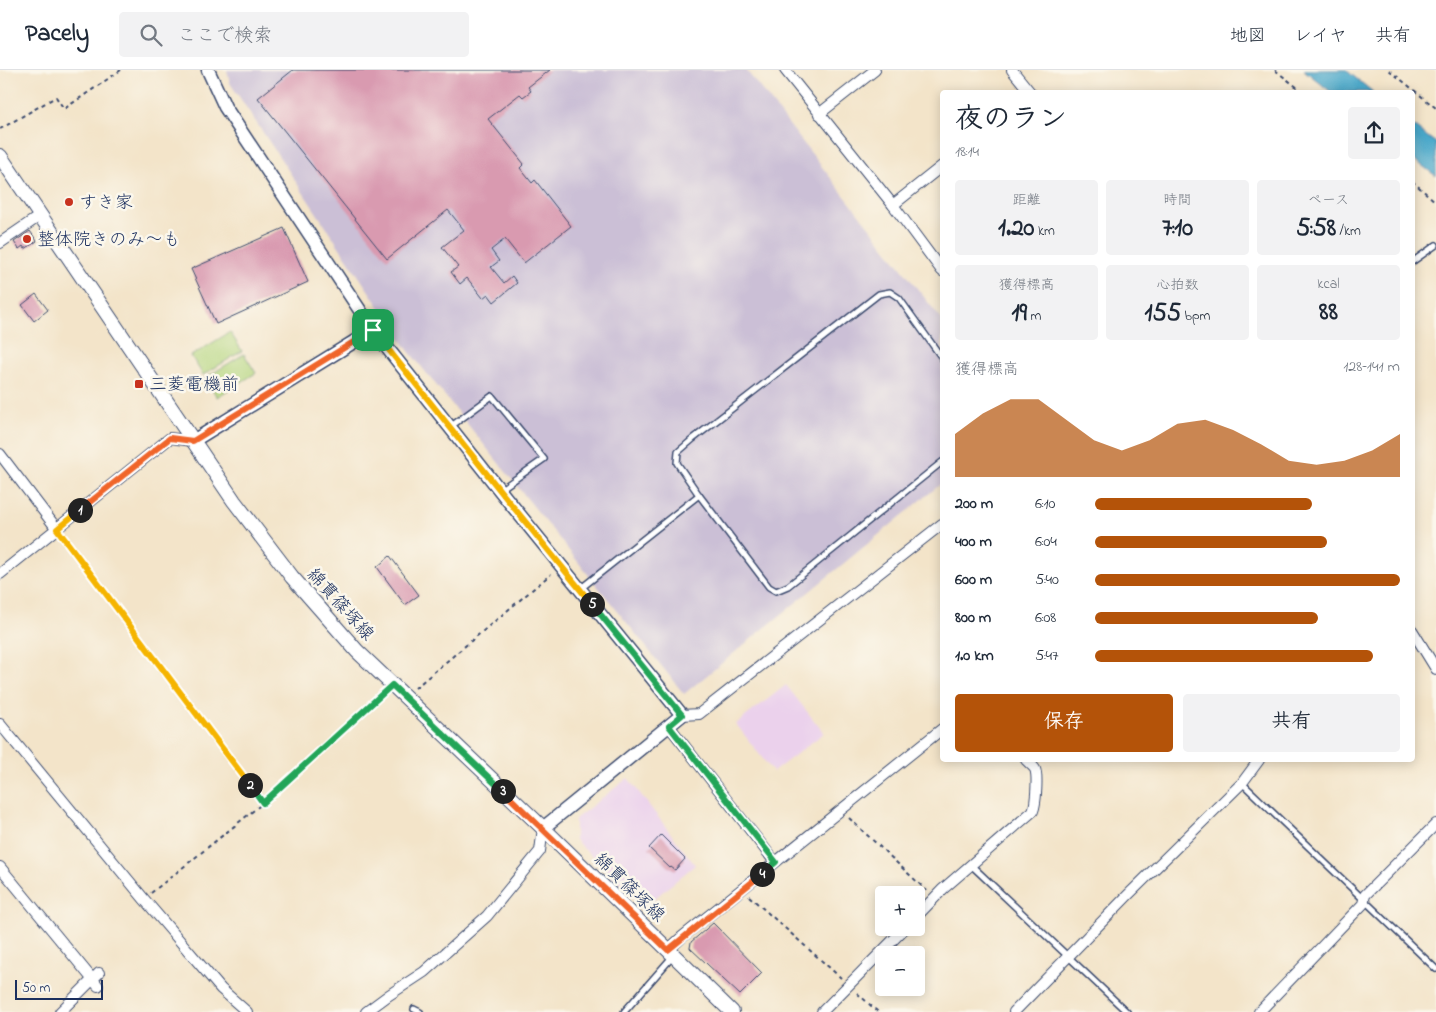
<!DOCTYPE html>
<html lang="ja">
<head>
<meta charset="utf-8">
<style>
  body { margin:0; font-family:"Indie Flower","Klee One",sans-serif; background:#f2f2f3; color:#1f2937; height:100vh; display:flex; flex-direction:column; font-size:19px; white-space:nowrap }
  * { box-sizing:border-box; margin:0 }
  p { font-size:16px; color:#747a83 }
  .icon { flex:none; width:28px; height:28px; fill:none; stroke:currentColor; stroke-width:2; stroke-linecap:round; stroke-linejoin:round }
  .map { position:relative; flex:1; overflow:hidden }
  .drawer { position:absolute; left:940px; top:20px; width:475px; height:672px; display:flex; flex-direction:column; background:#fff; border-radius:5px; box-shadow:0 2px 12px #0003 }
  .drawer>* { flex:none }
  .fabs { position:absolute; left:875px; top:816px; display:grid; gap:10px }
  .fabs a { display:grid; place-items:center; width:50px; height:50px; border-radius:5px; background:#fff; box-shadow:0 2px 12px #0003; font-size:25px }
  .scale { position:absolute; left:15px; bottom:12px; width:88px; box-sizing:border-box; padding-left:5px; border:2px solid #1b2f5e; border-top:0; font-size:14px; line-height:18px; white-space:nowrap; color:#1b2f5e; -webkit-text-stroke:4px #fbf7ec; paint-order:stroke }
  .pin { position:absolute; display:grid; place-items:center; width:42px; height:42px; color:#fff; margin:-21px; border-radius:10px; box-shadow:0 2px 8px #0006 }
  .km { position:absolute; width:25px; height:25px; margin:-12px; border-radius:50%; background:#222; color:#fff; font-size:14px; line-height:25px; text-align:center }
  .round { display:grid; place-items:center; flex:none; width:52px; height:52px; border-radius:5px; background:#f2f2f3 }
  .headline { display:flex; align-items:center; justify-content:space-between; height:85px; padding:0 15px }
  h1 { font-size:28px; font-weight:700; line-height:38px }
  .stats { display:grid; grid-template-columns:repeat(3,1fr); gap:8px; height:85px; padding:5px 15px }
  .stats div { display:grid; align-content:center; border-radius:5px; background:#f2f2f3; text-align:center }
  .stats b { font-size:25px; font-weight:700 }
  .stats small { font-size:14px; font-weight:400 }
  .stats p { font-size:14px }
  .chart { height:140px; padding:10px 15px }
  .chart p { display:flex; justify-content:space-between }
  .chart svg { width:100%; height:90px; margin-top:5px; fill:#b45309; opacity:.7 }
  .action { display:flex; gap:10px; margin-top:auto; padding:10px 15px }
  .action a { flex:1; height:58px; border-radius:5px; background:#b45309; color:#fff; font-size:20px; font-weight:700; line-height:58px; text-align:center }
  .action a+a { background:#f2f2f3; color:#1f2937 }
  ul { padding:0 15px; list-style:none; font-size:16px }
  li { display:grid; grid-template-columns:80px 60px 1fr; align-items:center; height:38px }
  li i { height:12px; border-radius:6px; background:#b45309 }
  header { display:flex; align-items:center; gap:30px; box-sizing:border-box; height:70px; padding:0 25px; background:#fff; border-bottom:1px solid #e0e1e3 }
  header strong { font-size:24px }
  nav { display:flex; gap:28px; margin-inline-start:auto; font-size:18px }
  .search { width:350px; height:45px; background:#f2f2f3; display:flex; align-items:center; gap:12px; box-sizing:border-box; padding:0 18px; border-radius:5px; color:#747a83; font-size:19px }
  .map>svg:first-child { display:block }
  .built { fill:#ebd1ec }
  .industrial { fill:#cbbfd6 }
  .green { fill:#b3d47c; stroke:#67826d }
  .water { fill:#4aa7c9; stroke:#326b94 }
  .building { fill:#d99ab0 }
  .lines { fill:none; stroke-linecap:round; stroke-linejoin:round }
  .service-casing { stroke:#3b4a6e; stroke-width:8 }
  .minor-casing { stroke:#3b4a6e; stroke-width:12 }
  .tertiary-casing { stroke:#3b4a6e; stroke-width:15 }
  .secondary-casing { stroke:#3b4a6e; stroke-width:16 }
  .path { stroke:#3b4a6e; stroke-width:2; stroke-dasharray:4 4; stroke-linecap:butt }
  .service { stroke:#fff; stroke-width:5 }
  .minor { stroke:#fff; stroke-width:10 }
  .tertiary { stroke:#fff; stroke-width:12 }
  .secondary { stroke:#fff; stroke-width:14 }
  .split-1-casing { stroke:#fff; stroke-width:10 }
  .split-2-casing { stroke:#fff; stroke-width:10 }
  .split-3-casing { stroke:#fff; stroke-width:10 }
  .split-4-casing { stroke:#fff; stroke-width:10 }
  .split-5-casing { stroke:#fff; stroke-width:10 }
  .split-6-casing { stroke:#fff; stroke-width:10 }
  .split-1 { stroke:#f0652b; stroke-width:6 }
  .split-2 { stroke:#f5b400; stroke-width:6 }
  .split-3 { stroke:#22a559; stroke-width:6 }
  .split-4 { stroke:#f0652b; stroke-width:6 }
  .split-5 { stroke:#22a559; stroke-width:6 }
  .split-6 { stroke:#f5b400; stroke-width:6 }
  .poi-dot { fill:#c8321e; stroke:#fbf7ec; stroke-width:2 }
  .labels { text-anchor:middle; stroke-width:5; stroke-linejoin:round; paint-order:stroke }
  .poi-label { font-size:18px; fill:#1b2f5e; stroke:#fbf7ec; text-anchor:start }
  .street-label { font-size:18px; fill:#1b2f5e; stroke:#fbf7ec }
</style>
</head>
<body>
<header>
<strong>Pacely</strong>
<div class="search"><svg class="icon" aria-label="search" viewBox="0 0 24 24"><circle cx="10" cy="10" r="6"/><path d="M15 15l6 6"/></svg>ここで検索</div>
<nav><a>地図</a><a>レイヤ</a><a>共有</a></nav>
</header>
<div class="map">
<svg width="1436" height="942" viewBox="0 0 1436 942">
  <rect width="100%" height="100%" fill="#fbf7ec"/>
  <filter id="ink" filterUnits="userSpaceOnUse"><feTurbulence type="fractalNoise" baseFrequency=".02" numOctaves="2"/><feDisplacementMap in="SourceGraphic" scale="10" xChannelSelector="R" yChannelSelector="G"/><feConvolveMatrix kernelMatrix="1 2 1 2 8 2 1 2 1" color-interpolation-filters="sRGB"/></filter>
  <filter id="wash" filterUnits="userSpaceOnUse"><feTurbulence type="fractalNoise" baseFrequency=".0096" numOctaves="4" result="noise"/><feDisplacementMap in="SourceGraphic" scale="20" xChannelSelector="R" yChannelSelector="G"/><feGaussianBlur stdDeviation="1.12" result="paint"/><feColorMatrix in="noise" values="0 0 0 0 0 0 0 0 0 0 0 0 0 0 0 0 0 1.4 0 .05"/><feComposite in="paint" operator="in"/></filter>
  <g filter="url(#wash)">
    <rect width="100%" height="100%" fill="#f3e4c9"/>
    <g class="built">
      <path d="M786 615 824 663 773 702 736 654Z"/>
      <path d="M628 708 695 795 644 837 575 770V749Z"/>
    </g>
    <path class="industrial" d="M227 0H746L942 250V413L684 624 408 280 230 13Z"/>
    <g class="green">
      <path d="M230 262 242 281 203 305 191 286Z"/>
      <path d="M244 284 256 303 217 327 205 308Z"/>
    </g>
    <g class="water">
      <path d="M1304 0H1346L1373 22H1331Z"/>
      <path d="M1412 55 1436 73V106L1413 89Z"/>
    </g>
    <g id="blocks">
      <g class="building">
        <path d="M293 0H550L528 17 531 21 523 27 520 24 488 49 524 94 520 98 532 113 535 110 571 156 524 193 505 169 491 180 499 191 491 197 504 213 512 206 517 213 494 232 488 224 483 228 467 208 460 214 451 202 458 197 442 177 464 160 448 140 387 189 258 28Z"/>
        <path d="M284 158 308 212 216 254 191 199Z"/>
        <path d="M30 161 37 171 25 179 23 176 19 179 14 172Z"/>
        <path d="M36 224 48 240 34 251 22 235Z"/>
        <path d="M390 486 419 525 405 535 377 497Z"/>
        <path d="M661 765 685 789 675 800 671 797 670 798 649 778Z"/>
        <path d="M713 853 762 903 740 925 690 878 691 872Z"/>
      </g>
    </g>
  </g>
  <g filter="url(#ink)">
    <use href="#blocks" fill-opacity="0" stroke="#3b4a6e" stroke-width="1"/>
    <g class="lines">
      <g class="service-casing">
        <g id="service">
          <path d="M1412 192 1436 175"/>
          <path d="M942 288 899 228 890 222 879 224 693 369 678 382 677 393 699 425 769 517 776 521 788 516 942 392"/>
          <path d="M450 357 492 326 544 389 501 419"/>
          <path d="M580 519 699 425"/>
          <path d="M1242 713 1436 899"/>
          <path d="M971 795 1127 942"/>
          <path d="M414 939 420 942"/>
          <path d="M624 942 673 886"/>
        </g>
      </g>
      <g class="minor-casing">
        <g id="minor">
          <path d="M785 0 893 135 942 201"/>
          <path d="M1012 0 1030 22"/>
          <path d="M819 44 875 0"/>
          <path d="M893 135 942 96"/>
          <path d="M0 173 41 145"/>
          <path d="M0 384 57 459"/>
          <path d="M0 504 170 368 193 371"/>
          <path d="M1412 560 1436 599"/>
          <path d="M682 645 699 644 942 454"/>
          <path d="M0 654 144 829 221 919 247 942"/>
          <path d="M669 656 775 792"/>
          <path d="M0 797 98 916"/>
          <path d="M916 847 943 819 1033 741C1036 734 1038 706 1035 699 1033 696 1029 693 1026 690"/>
          <path d="M668 880 682 867 942 659"/>
          <path d="M60 942 99 903"/>
          <path d="M366 942 389 925 424 902 487 846 540 781 543 758"/>
          <path d="M822 942 905 858"/>
          <path d="M1014 942 1128 825 1242 713 1259 690"/>
          <path d="M1259 942 1363 834 1365 825 1436 754"/>
        </g>
      </g>
      <g class="tertiary-casing">
        <g id="tertiary">
          <path d="M208 0 225 37 373 260 506 428 682 645 543 758"/>
          <path d="M193 371 373 260"/>
        </g>
      </g>
      <g class="secondary-casing">
        <path id="secondary" d="M0 86 234 431 292 507 357 581 543 758 732 942"/>
      </g>
      <g class="path">
        <path d="M1275 0 1303 22"/>
        <path d="M1389 0 1436 38"/>
        <path d="M0 59 56 27 64 39 121 0"/>
        <path d="M1412 111 1436 132"/>
        <path d="M63 468 263 733"/>
        <path d="M415 618 551 504"/>
        <path d="M849 748 927 821"/>
        <path d="M151 823 263 733 383 624"/>
        <path d="M749 826 841 908"/>
        <path d="M857 923 878 942"/>
      </g>
      <use href="#service" class="service"/>
      <use href="#minor" class="minor"/>
      <use href="#tertiary" class="tertiary"/>
      <use href="#secondary" class="secondary"/>
    </g>
  </g>
  <g class="lines" filter="url(#ink)">
    <g class="split-1-casing">
      <path id="split-1" d="M80 440 170 368 193 371 373 260"/>
    </g>
    <g class="split-2-casing">
      <path id="split-2" d="M80 440 57 459 250 715"/>
    </g>
    <g class="split-3-casing">
      <path id="split-3" d="M250 715 263 733 392 615 503 721"/>
    </g>
    <g class="split-4-casing">
      <path id="split-4" d="M503 721 668 880 762 804"/>
    </g>
    <g class="split-5-casing">
      <path id="split-5" d="M592 534 682 645 669 656 776 792 762 804"/>
    </g>
    <g class="split-6-casing">
      <path id="split-6" d="M373 260 506 428 592 534"/>
    </g>
    <use href="#split-1" class="split-1"/>
    <use href="#split-2" class="split-2"/>
    <use href="#split-3" class="split-3"/>
    <use href="#split-4" class="split-4"/>
    <use href="#split-5" class="split-5"/>
    <use href="#split-6" class="split-6"/>
  </g>
  <g class="poi-dot">
    <circle cx="69" cy="132" r="5"/>
    <circle cx="27" cy="169" r="5"/>
    <rect x="134" y="309" width="10" height="10" rx="2.5"/>
  </g>
  <g class="labels">
    <g class="poi-label">
      <text x="79" y="138">すき家</text>
      <text x="37" y="175">整体院きのみ〜も</text>
      <text x="149" y="320">三菱電機前</text>
    </g>
    <g class="street-label">
      <text transform="translate(341 534) rotate(48)" y="6">綿貫篠塚線</text>
      <text transform="translate(630 817) rotate(44)" y="6">綿貫篠塚線</text>
    </g>
  </g>
</svg>
<div class="fabs">
<a>+</a>
<a>−</a>
</div>
<div class="scale">50 m</div>
<div class="pin" style="left:373px;top:260px;background:#1e9e55"><svg class="icon" aria-label="arrive" viewBox="0 0 24 24"><path d="M6 21V4h12l-3 4 3 4H6"/></svg></div>
<b class="km" style="left:80px;top:440px">1</b>
<b class="km" style="left:250px;top:715px">2</b>
<b class="km" style="left:503px;top:721px">3</b>
<b class="km" style="left:762px;top:804px">4</b>
<b class="km" style="left:592px;top:534px">5</b>
<section class="drawer">
<div class="headline"><div><h1>夜のラン</h1><p>18:14</p></div><a class="round"><svg class="icon" aria-label="share" viewBox="0 0 24 24"><path d="M12 15V3M7 8l5-5 5 5M5 13v7h14v-7"/></svg></a></div>
<div class="stats">
<div><p>距離</p><b>1.20<small> km</small></b></div>
<div><p>時間</p><b>7:10</b></div>
<div><p>ペース</p><b>5:58<small> /km</small></b></div>
</div>
<div class="stats">
<div><p>獲得標高</p><b>19<small> m</small></b></div>
<div><p>心拍数</p><b>155<small> bpm</small></b></div>
<div><p>kcal</p><b>88</b></div>
</div>
<div class="chart"><p><span>獲得標高</span>128–141 m</p>
<svg viewBox="0 0 160 44" preserveAspectRatio="none"><path d="M0 44V23L10 13L20 6L30 6L40 16L50 26L60 31L70 26L80 18L90 16L100 21L110 28L120 36L130 38L140 36L150 31L160 23V44z"/></svg>
</div>
<ul>
<li><b>200 m</b>6:10<i style="width:71%"></i></li>
<li><b>400 m</b>6:04<i style="width:76%"></i></li>
<li><b>600 m</b>5:40<i style="width:100%"></i></li>
<li><b>800 m</b>6:08<i style="width:73%"></i></li>
<li><b>1.0 km</b>5:47<i style="width:91%"></i></li>
</ul>
<div class="action"><a>保存</a><a>共有</a></div>
</section>
</div>
</body>
</html>
